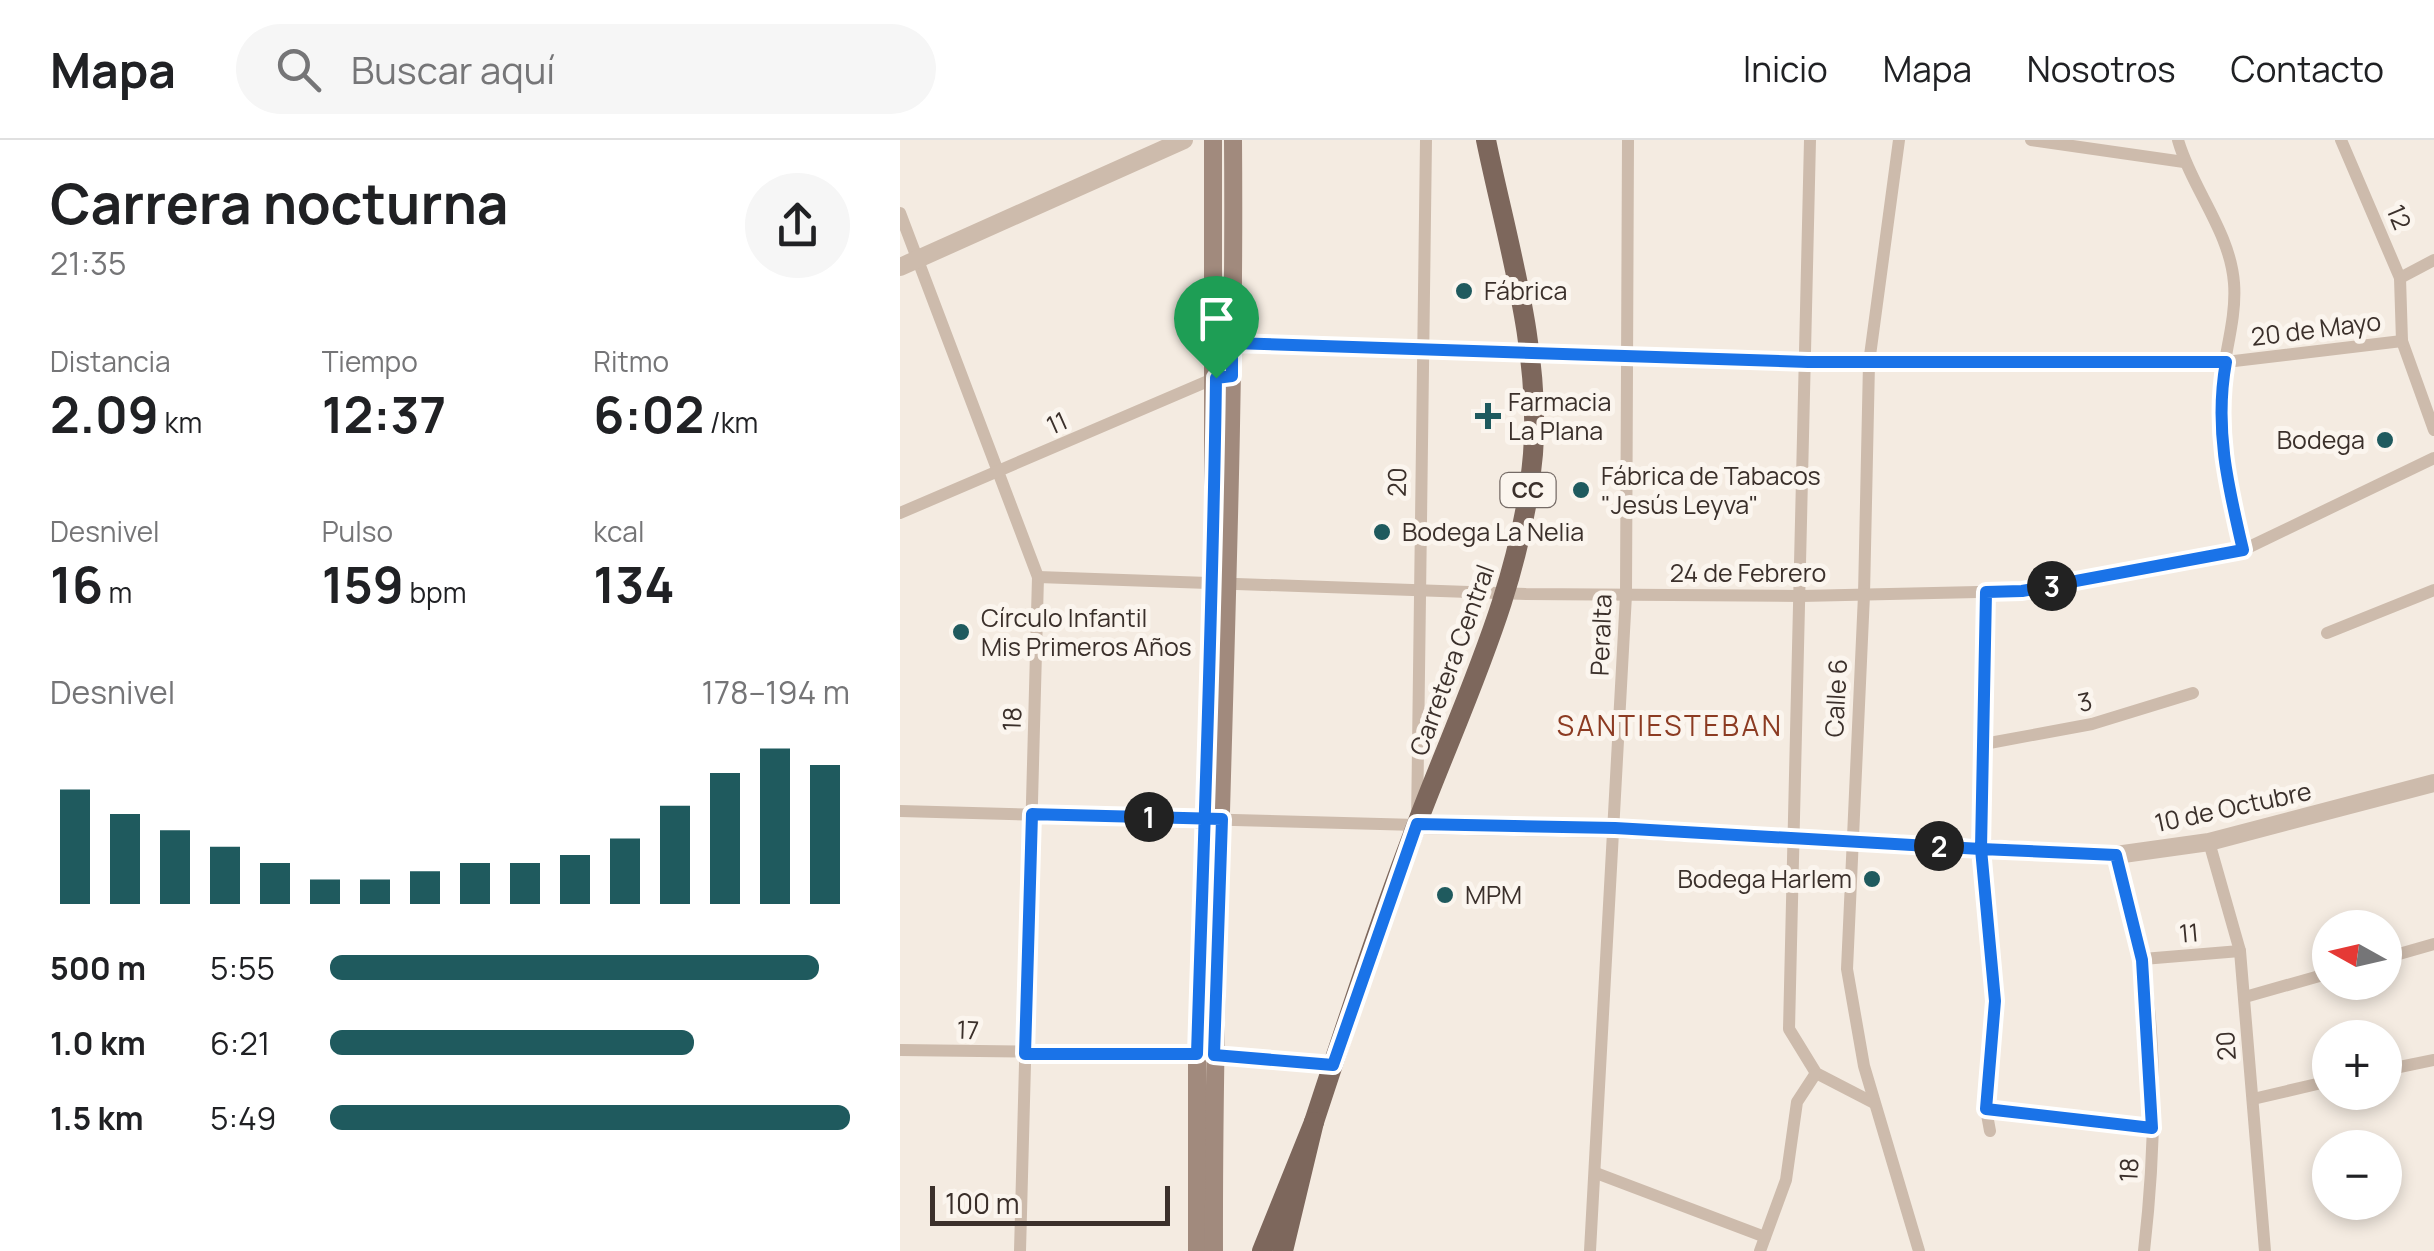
<!DOCTYPE html>
<html lang="es">
<head>
<meta charset="utf-8">
<style>
  body { margin:0; font-family:Manrope,sans-serif; background:#f6f6f6; color:#202124; height:100vh; display:flex; flex-direction:column; font-size:38px; white-space:nowrap }
  * { box-sizing:border-box; margin:0 }
  p { font-size:32px; color:#757577 }
  .icon { flex:none; width:55px; height:55px; fill:none; stroke:currentColor; stroke-width:2; stroke-linecap:round; stroke-linejoin:round }
  .map { position:relative; flex:1; overflow:hidden }
  .panel { display:flex; flex-direction:column; background:#fff; width:900px }
  .panel>* { flex:none }
  .needle { width:65px; rotate:278deg }
  .controls { position:absolute; left:1412px; top:770px; display:grid; gap:20px }
  .controls a { display:grid; place-items:center; width:90px; height:90px; border-radius:50%; background:#fff; box-shadow:0 5px 15px #0003; font-size:50px }
  .scale { position:absolute; left:30px; bottom:25px; width:240px; box-sizing:border-box; padding-left:10px; border:5px solid #3b302b; border-top:0; font-size:28px; line-height:35px; white-space:nowrap; color:#3b302b; -webkit-text-stroke:8px #fbf5ee; paint-order:stroke }
  .pin { position:absolute; display:grid; place-items:center; width:85px; height:85px; color:#fff; margin:-102px -42px; border-radius:50% 50% 50% 0; rotate:-45deg; box-shadow:0 0 10px #0007 }
  .pin .icon { rotate:45deg }
  .km { position:absolute; width:50px; height:50px; margin:-25px; border-radius:50%; background:#222; color:#fff; font-size:28px; line-height:50px; text-align:center }
  .round { display:grid; place-items:center; flex:none; width:105px; height:105px; border-radius:52px; background:#f6f6f6 }
  .overview { display:flex; align-items:center; justify-content:space-between; height:170px; padding:0 50px }
  h1 { font-size:55px; font-weight:700; line-height:75px }
  .figures { display:grid; grid-template-columns:repeat(3,1fr); gap:15px; height:170px; padding:10px 50px }
  .figures div { display:grid; align-content:center }
  .figures b { font-size:50px; font-weight:700 }
  .figures small { font-size:28px; font-weight:400 }
  .figures p { font-size:28px }
  .chart { height:280px; padding:20px 50px }
  .chart p { display:flex; justify-content:space-between }
  .chart svg { width:100%; height:180px; margin-top:10px; stroke:#1f5a5e; stroke-width:6 }
  ul { padding:0 50px; list-style:none; font-size:32px }
  li { display:grid; grid-template-columns:160px 120px 1fr; align-items:center; height:75px }
  li i { height:25px; border-radius:12px; background:#1f5a5e }
  header { display:flex; align-items:center; gap:60px; box-sizing:border-box; height:140px; padding:0 50px; background:#fff; border-bottom:2px solid #e0e0e0 }
  header strong { font-size:48px }
  nav { display:flex; gap:55px; margin-inline-start:auto; font-size:35px }
  .search { width:700px; height:90px; background:#f6f6f6; display:flex; align-items:center; gap:25px; box-sizing:border-box; padding:0 35px; border-radius:55px; color:#757577; font-size:38px }
  main { display:flex; flex:1; min-height:0 }
  .map>svg:first-child { display:block }
  .lines { fill:none; stroke-linecap:round; stroke-linejoin:round }
  .minor { stroke:#cdbbac; stroke-width:12 }
  .tertiary { stroke:#cdbbac; stroke-width:18 }
  .secondary { stroke:#a18a7d; stroke-width:18 }
  .primary { stroke:#7d675c; stroke-width:20 }
  .route-casing { stroke:#fff; stroke-width:20 }
  .route { stroke:#1a73e8; stroke-width:12 }
  .poi-dot { fill:#1f5a5e; stroke:#fbf5ee; stroke-width:4 }
  .labels { text-anchor:middle; stroke-width:10; stroke-linejoin:round; paint-order:stroke }
  .shield { fill:#fbf5ee; stroke:#756b66; stroke-width:2.5 }
  .shield-label { font-size:22px; font-weight:bold; fill:#3b302b }
  .street-label { font-size:25px; fill:#3b302b; stroke:#fbf5ee }
  .poi-label { font-size:25px; fill:#3b302b; stroke:#fbf5ee; text-anchor:start }
  .neighbourhood-label { font-size:28px; letter-spacing:2.5px; fill:#8c3b22; stroke:#fbf5ee }
</style>
</head>
<body>
<header>
<strong>Mapa</strong>
<div class="search"><svg class="icon" aria-label="search" viewBox="0 0 24 24"><circle cx="10" cy="10" r="6"/><path d="M15 15l6 6"/></svg>Buscar aquí</div>
<nav><a>Inicio</a><a>Mapa</a><a>Nosotros</a><a>Contacto</a></nav>
</header>
<main>
<section class="panel">
<div class="overview"><div><h1>Carrera nocturna</h1><p>21:35</p></div><a class="round"><svg class="icon" aria-label="share" viewBox="0 0 24 24"><path d="M12 15V3M7 8l5-5 5 5M5 13v7h14v-7"/></svg></a></div>
<div class="figures">
<div><p>Distancia</p><b>2.09<small> km</small></b></div>
<div><p>Tiempo</p><b>12:37</b></div>
<div><p>Ritmo</p><b>6:02<small> /km</small></b></div>
</div>
<div class="figures">
<div><p>Desnivel</p><b>16<small> m</small></b></div>
<div><p>Pulso</p><b>159<small> bpm</small></b></div>
<div><p>kcal</p><b>134</b></div>
</div>
<div class="chart"><p><span>Desnivel</span>178–194 m</p>
<svg viewBox="0 0 160 44" preserveAspectRatio="none"><path d="M5 44V16M15 44V22M25 44V26M35 44V30M45 44V34M55 44V38M65 44V38M75 44V36M85 44V34M95 44V34M105 44V32M115 44V28M125 44V20M135 44V12M145 44V6M155 44V10"/></svg>
</div>
<ul>
<li><b>500 m</b>5:55<i style="width:94%"></i></li>
<li><b>1.0 km</b>6:21<i style="width:70%"></i></li>
<li><b>1.5 km</b>5:49<i style="width:100%"></i></li>
</ul>
</section>
<div class="map">
<svg width="1534" height="1111" viewBox="0 0 1534 1111">
  <rect width="100%" height="100%" fill="#f4ebe1"/>
  <g class="lines">
    <g class="minor">
      <path d="M910 0 889 889 916 933 974 963"/>
      <path d="M999 0 969 223 964 455 947 829 964 926 1019 1111"/>
      <path d="M1131 0 1284 22"/>
      <path d="M1278 0C1292 49 1330 91 1334 143 1337 181 1322 220 1320 258 1318 310 1331 359 1343 410"/>
      <path d="M1441 0 1500 138 1502 201 1534 290"/>
      <path d="M0 73 138 437 120 1111"/>
      <path d="M1500 138 1534 120"/>
      <path d="M327 203 908 222H1326L1502 201"/>
      <path d="M0 373 315 238 332 236"/>
      <path d="M138 437 626 454 901 456 1122 451 1343 410 1534 318"/>
      <path d="M1086 452 1081 709 1095 861 1086 969 1090 991"/>
      <path d="M1427 493 1534 450"/>
      <path d="M1084 604 1192 584 1293 553"/>
      <path d="M0 671 517 685 526 0"/>
      <path d="M1309 702 1340 811 1365 1111"/>
      <path d="M1216 715C1225 750 1237 785 1243 820 1258 915 1255 1015 1244 1111"/>
      <path d="M1485 818 1534 804"/>
      <path d="M1243 819 1340 811"/>
      <path d="M1345 857 1430 833"/>
      <path d="M0 910 297 914 433 925"/>
      <path d="M1485 930 1534 920"/>
      <path d="M1353 959 1430 941"/>
      <path d="M1086 969 1252 988"/>
      <path d="M696 1033 865 1097"/>
      <path d="M690 1111 726 455 728 0"/>
      <path d="M860 1111 886 1040 897 962 916 933"/>
    </g>
    <g class="tertiary">
      <path d="M0 127 284 0"/>
      <path d="M517 685 715 689 1216 715 1309 702 1534 643"/>
    </g>
    <g class="secondary">
      <path d="M297 1111V914L313 443V0"/>
      <path d="M314 1111C313 741 336 371 333 0"/>
    </g>
    <g class="primary">
      <path d="M414 982C447 882 480 780 518 681 564 560 622 445 633 314 641 209 607 102 586 0"/>
      <path d="M362 1111 414 982 383 1111"/>
    </g>
  </g>
  <g class="lines">
    <g class="route-casing">
      <path id="route" d="M316 238C313 464 304 689 297 914H125L132 674C195 676 258 677 322 679L314 915 433 925 517 684 715 688 1081 709 1095 861 1086 969 1252 988 1242 820 1216 715 1081 709 1086 452 1122 451 1343 410C1328 346 1314 288 1326 222H908L332 203V236L316 238"/>
    </g>
    <use href="#route" class="route"/>
  </g>
  <g class="poi-dot">
    <circle cx="564" cy="151" r="10"/>
    <path d="M583 261h10v10h10v10h-10v10h-10v-10h-10v-10h10z"/>
    <circle cx="1485" cy="300" r="10"/>
    <circle cx="681" cy="350" r="10"/>
    <circle cx="482" cy="392" r="10"/>
    <circle cx="61" cy="492" r="10"/>
    <circle cx="972" cy="739" r="10"/>
    <circle cx="545" cy="755" r="10"/>
  </g>
  <g class="labels">
    <rect class="shield" x="600.5" y="333" width="55" height="34" rx="8"/>
    <g class="shield-label">
      <text x="628" y="358">CC</text>
    </g>
    <g class="street-label">
      <text transform="translate(1499 77) rotate(67)" y="9">12</text>
      <text transform="translate(1416 189) rotate(-7)" y="9">20 de Mayo</text>
      <text transform="translate(157 283) rotate(-24)" y="9">11</text>
      <text transform="translate(497 342) rotate(-89)" y="9">20</text>
      <text x="848" y="442">24 de Febrero</text>
      <text transform="translate(701 495) rotate(-88)" y="9">Peralta</text>
      <text transform="translate(552 520) rotate(-70)" y="9">Carretera Central</text>
      <text transform="translate(936 558) rotate(-87)" y="9">Calle 6</text>
      <text transform="translate(1185 562) rotate(-13)" y="9">3</text>
      <text transform="translate(112 579) rotate(-88)" y="9">18</text>
      <text transform="translate(1333 667) rotate(-12)" y="9">10 de Octubre</text>
      <text transform="translate(1289 793) rotate(-5)" y="9">11</text>
      <text transform="translate(68 890) rotate(2)" y="9">17</text>
      <text transform="translate(1326 906) rotate(-94)" y="9">20</text>
      <text transform="translate(1229 1030) rotate(-87)" y="9">18</text>
    </g>
    <g class="poi-label">
      <text x="584" y="160">Fábrica</text>
      <text x="608" y="271">Farmacia<tspan x="608" dy="29">La Plana</tspan></text>
      <text x="1465" y="309" text-anchor="end">Bodega</text>
      <text x="701" y="345">Fábrica de Tabacos<tspan x="701" dy="29">"Jesús Leyva"</tspan></text>
      <text x="502" y="401">Bodega La Nelia</text>
      <text x="81" y="487">Círculo Infantil<tspan x="81" dy="29">Mis Primeros Años</tspan></text>
      <text x="952" y="748" text-anchor="end">Bodega Harlem</text>
      <text x="565" y="764">MPM</text>
    </g>
    <g class="neighbourhood-label">
      <text x="770" y="596">SANTIESTEBAN</text>
    </g>
  </g>
</svg>
<div class="controls">
<a><svg class="needle" viewBox="-14 -14 28 28"><path d="M0-13l5 13h-10z" fill="#e53935"/><path d="M0 13l5-13h-10z" fill="#757577"/></svg></a>
<a>+</a>
<a>−</a>
</div>
<div class="scale">100 m</div>
<div class="pin" style="left:316px;top:238px;background:#1e9e55"><svg class="icon" aria-label="arrive" viewBox="0 0 24 24"><path d="M6 21V4h12l-3 4 3 4H6"/></svg></div>
<b class="km" style="left:249px;top:677px">1</b>
<b class="km" style="left:1039px;top:706px">2</b>
<b class="km" style="left:1152px;top:446px">3</b>
</div>
</main>
</body>
</html>
